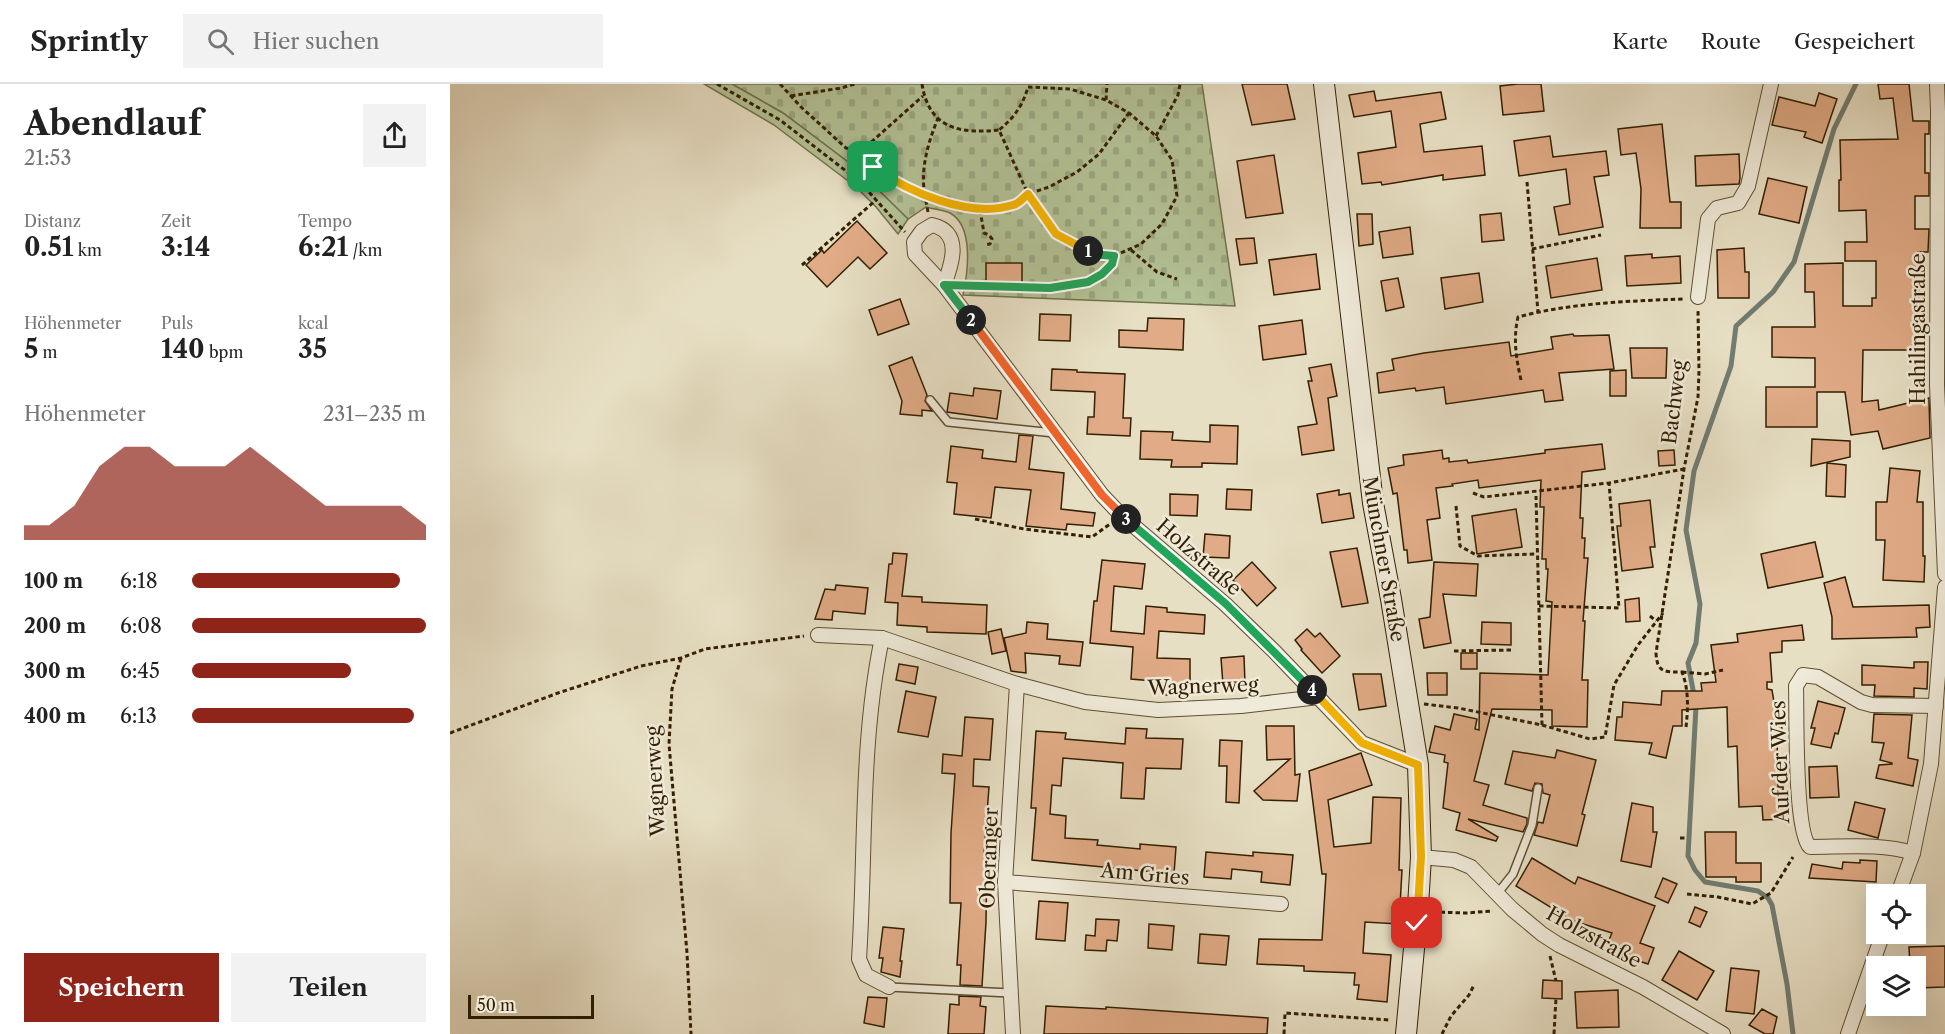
<!DOCTYPE html>
<html lang="de">
<head>
<meta charset="utf-8">
<style>
  body { margin:0; font-family:"Libre Caslon Text",serif; background:#f2f2f2; color:#222; height:100vh; display:flex; flex-direction:column; font-size:22px; white-space:nowrap }
  * { box-sizing:border-box; margin:0 }
  p { font-size:20px; color:#767676 }
  .icon { flex:none; width:33px; height:33px; fill:none; stroke:currentColor; stroke-width:2; stroke-linecap:round; stroke-linejoin:round }
  .map { position:relative; flex:1; overflow:hidden }
  .sheet { display:flex; flex-direction:column; background:#fff; width:450px }
  .sheet>* { flex:none }
  .fabs { position:absolute; left:1416px; top:800px; display:grid; gap:12px }
  .fabs a { display:grid; place-items:center; width:60px; height:60px; border-radius:0px; background:#fff; box-shadow:0 6px 24px #0002; font-size:30px }
  .scale { position:absolute; left:18px; bottom:15px; width:126px; box-sizing:border-box; padding-left:6px; border:3px solid #331f01; border-top:0; font-size:16px; line-height:21px; white-space:nowrap; color:#331f01; -webkit-text-stroke:4px #efead9; paint-order:stroke }
  .pin { position:absolute; display:grid; place-items:center; width:51px; height:51px; color:#fff; margin:-26px; border-radius:12px; box-shadow:0 3px 9px #0006 }
  .km { position:absolute; width:30px; height:30px; margin:-15px; border-radius:50%; background:#222; color:#fff; font-size:16px; line-height:30px; text-align:center }
  .round { display:grid; place-items:center; flex:none; width:63px; height:63px; border-radius:0px; background:#f2f2f2 }
  .head { display:flex; align-items:center; justify-content:space-between; height:102px; padding:0 24px }
  h1 { font-size:33px; font-weight:800; line-height:45px }
  .metrics { display:grid; grid-template-columns:repeat(3,1fr); gap:9px; height:102px; padding:6px 24px }
  .metrics div { display:grid; align-content:center }
  .metrics b { font-size:26px; font-weight:800 }
  .metrics small { font-size:16px; font-weight:400 }
  .metrics p { font-size:16px }
  .chart { height:168px; padding:12px 24px }
  .chart p { display:flex; justify-content:space-between }
  .chart svg { width:100%; height:108px; margin-top:6px; fill:#8f2418; opacity:.7 }
  .primary-button { display:flex; gap:12px; margin-top:auto; padding:12px 24px }
  .primary-button a { flex:1; height:69px; border-radius:0px; background:#8f2418; color:#fff; font-size:24px; font-weight:800; line-height:69px; text-align:center }
  .primary-button a+a { background:#f2f2f2; color:#222 }
  ul { padding:0 24px; list-style:none; font-size:20px }
  li { display:grid; grid-template-columns:96px 72px 1fr; align-items:center; height:45px }
  li i { height:15px; border-radius:8px; background:#8f2418 }
  header { display:flex; align-items:center; gap:36px; box-sizing:border-box; height:84px; padding:0 30px; background:#fff; border-bottom:2px solid #e0e0e0 }
  header strong { font-size:28px }
  nav { display:flex; gap:33px; margin-inline-start:auto; font-size:21px }
  .search { width:420px; height:54px; background:#f2f2f2; display:flex; align-items:center; gap:15px; box-sizing:border-box; padding:0 21px; border-radius:0px; color:#767676; font-size:22px }
  main { display:flex; flex:1; min-height:0 }
  .map>svg:first-child { display:block }
  .cemetery { fill:url(#cemetery-stones); stroke:#73704c; stroke-width:1.5 }
  .park { fill:#b3c296; stroke:#73704c; stroke-width:1.5 }
  .lines { fill:none; stroke-linecap:round; stroke-linejoin:round }
  .stream { stroke:#717c72; stroke-width:5 }
  .building { fill:#e0ab86; stroke:#331f01; stroke-width:1.5 }
  .lane-casing { stroke:#604f32; stroke-width:10 }
  .street-casing { stroke:#604f32; stroke-width:16 }
  .secondary-casing { stroke:#331f01; stroke-width:22 }
  .path { stroke:#331f01; stroke-width:3; stroke-dasharray:4.5 3; stroke-linecap:butt }
  .lane { stroke:#efead9; stroke-width:7 }
  .street { stroke:#efead9; stroke-width:14 }
  .secondary { stroke:#efead9; stroke-width:20 }
  .split-1-casing { stroke:#fff; stroke-width:12 }
  .split-2-casing { stroke:#fff; stroke-width:12 }
  .split-3-casing { stroke:#fff; stroke-width:12 }
  .split-4-casing { stroke:#fff; stroke-width:12 }
  .split-5-casing { stroke:#fff; stroke-width:12 }
  .split-1 { stroke:#f5b400; stroke-width:8 }
  .split-2 { stroke:#22a559; stroke-width:8 }
  .split-3 { stroke:#f0652b; stroke-width:8 }
  .split-4 { stroke:#22a559; stroke-width:8 }
  .split-5 { stroke:#f5b400; stroke-width:8 }
  .labels { text-anchor:middle; stroke-width:5; stroke-linejoin:round; paint-order:stroke }
  .street-label { font-size:20px; fill:#331f01; stroke:#efead9 }
</style>
</head>
<body>
<header>
<strong>Sprintly</strong>
<div class="search"><svg class="icon" aria-label="search" viewBox="0 0 24 24"><circle cx="10" cy="10" r="6"/><path d="M15 15l6 6"/></svg>Hier suchen</div>
<nav><a>Karte</a><a>Route</a><a>Gespeichert</a></nav>
</header>
<main>
<section class="sheet">
<div class="head"><div><h1>Abendlauf</h1><p>21:53</p></div><a class="round"><svg class="icon" aria-label="share" viewBox="0 0 24 24"><path d="M12 15V3M7 8l5-5 5 5M5 13v7h14v-7"/></svg></a></div>
<div class="metrics">
<div><p>Distanz</p><b>0.51<small> km</small></b></div>
<div><p>Zeit</p><b>3:14</b></div>
<div><p>Tempo</p><b>6:21<small> /km</small></b></div>
</div>
<div class="metrics">
<div><p>Höhenmeter</p><b>5<small> m</small></b></div>
<div><p>Puls</p><b>140<small> bpm</small></b></div>
<div><p>kcal</p><b>35</b></div>
</div>
<div class="chart"><p><span>Höhenmeter</span>231–235 m</p>
<svg viewBox="0 0 160 44" preserveAspectRatio="none"><path d="M0 44V38L10 38L20 30L30 14L40 6L50 6L60 14L70 14L80 14L90 6L100 14L110 22L120 30L130 30L140 30L150 30L160 38V44z"/></svg>
</div>
<ul>
<li><b>100 m</b>6:18<i style="width:89%"></i></li>
<li><b>200 m</b>6:08<i style="width:100%"></i></li>
<li><b>300 m</b>6:45<i style="width:68%"></i></li>
<li><b>400 m</b>6:13<i style="width:95%"></i></li>
</ul>
<div class="primary-button"><a>Speichern</a><a>Teilen</a></div>
</section>
<div class="map">
<svg width="1495" height="950" viewBox="0 0 1495 950">
  <defs>
    <pattern id="cemetery-stones" width="16" height="16" patternUnits="userSpaceOnUse" patternTransform="scale(1.5)"><rect width="16" height="16" fill="#b3c296"/><path d="M2 7V4a2 2 0 0 1 4 0v3zM10 15v-3a2 2 0 0 1 4 0v3z" fill="#9aa680"/></pattern>
  </defs>
  <rect width="100%" height="100%" fill="#e7dfc4"/>
  <filter id="stains"><feTurbulence type="fractalNoise" baseFrequency=".00333" numOctaves="4"/><feColorMatrix values="0 0 0 0 .2 0 0 0 0 .09 0 0 0 0 .02 0 0 0 .5 -.17"/></filter>
  <radialGradient id="worn" r=".72"><stop offset=".6" stop-color="#630" stop-opacity="0"/><stop offset="1" stop-color="#630" stop-opacity=".3"/></radialGradient>
  <path class="cemetery" d="M282 0H752L785 222 513 211C518 188 524 142 500 129 493 126 483 125 476 123L458 135 406 84 333 29Z"/>
  <path class="park" d="M254 0H282L333 29 406 84 458 135 448 150 426 123 406 103 324 41Z"/>
  <g class="lines">
    <path class="stream" d="M1343 950 1337 900 1322 821 1318 814 1308 807 1255 798 1245 786 1238 772 1246 622 1238 579 1246 559 1250 520 1236 446 1244 387 1281 282 1286 242 1323 208 1344 178 1384 45 1406 0"/>
  </g>
  <g class="building">
    <path d="M792 0H837L845 35 802 41Z"/>
    <path d="M1068 0H1091L1094 27 1053 31 1050 2Z"/>
    <path d="M1428 0H1459L1463 37H1479V50H1475V89H1479V112H1465V145H1479L1478 168H1468L1470 266H1413L1412 318 1428 316 1429 326 1479 314 1480 354 1433 365 1428 347 1401 351 1395 308H1367V343H1316V303H1365V274L1322 273V243H1365L1364 208H1355V180L1393 179V222H1422V214H1426V177H1395V158H1417L1416 126 1389 127V96H1391L1390 56 1448 55 1443 14 1430 15Z"/>
    <path d="M924 7 926 17 991 8 996 35 970 40 974 68 1032 62 1035 91 993 96V91L932 101 931 98 912 100 908 69 946 63 941 27 904 33 899 11Z"/>
    <path d="M1369 9 1387 15 1372 59 1354 53 1356 48 1322 41 1329 13 1365 22Z"/>
    <path d="M1212 40 1220 118H1231V144H1190L1191 105 1186 69 1171 71 1168 45Z"/>
    <path d="M1100 52 1103 73 1156 67 1159 91 1144 93 1153 143 1109 151 1104 123 1120 120 1116 85 1069 92 1064 57Z"/>
    <path d="M1289 70 1290 94 1289 100 1246 102 1245 72Z"/>
    <path d="M824 71 833 129 796 134 787 77Z"/>
    <path d="M1318 94 1357 103 1349 139 1309 130Z"/>
    <path d="M1051 129 1054 156 1032 158 1030 131Z"/>
    <path d="M907 130H922L923 160 909 162Z"/>
    <path d="M407 137 437 169 420 185 408 173 377 203 356 181 372 166 374 169Z"/>
    <path d="M960 143 963 170 933 174 929 148Z"/>
    <path d="M804 154 807 179 790 181 786 155Z"/>
    <path d="M1294 164 1295 188H1299V214H1268L1267 166Z"/>
    <path d="M866 170 870 205 824 211 819 176Z"/>
    <path d="M1202 170V174L1230 172 1231 199 1177 202 1175 172Z"/>
    <path d="M1147 174 1152 206 1101 214 1096 182Z"/>
    <rect x="536" y="179" width="36" height="21"/>
    <path d="M1029 189 1033 218 995 225 991 194Z"/>
    <path d="M948 194 954 223 936 227 931 197Z"/>
    <path d="M450 215 459 240 428 251 419 226Z"/>
    <path d="M590 230 621 231 620 257 589 256Z"/>
    <path d="M698 234 734 235 733 266 669 263V246L697 247Z"/>
    <path d="M852 236 856 270 813 276 809 242Z"/>
    <path d="M1123 250 1124 252 1159 251 1164 285 1109 289 1113 316 1095 318 1093 306 996 320 994 303 966 307 965 304 929 309 927 289 944 286 942 275 974 269 1059 258 1061 272 1103 265 1101 253Z"/>
    <path d="M1180 264H1217L1216 294H1182Z"/>
    <path d="M462 273 477 311 475 317 482 327 472 326V332L450 330 452 317 439 282Z"/>
    <path d="M881 280 887 312 878 314 884 366 852 371 848 343 867 340 858 297H862L859 284Z"/>
    <path d="M602 285 627 286V288L675 290 673 334H681L680 352 637 350 638 333H644L645 308 601 306Z"/>
    <path d="M1176 286V312H1160V287Z"/>
    <path d="M524 304 551 307 547 335 497 328 500 309 523 312Z"/>
    <path d="M760 341 788 342 787 380 752 379V383H721L722 376 690 375 691 347 723 348 722 356 760 358Z"/>
    <path d="M569 351 583 352 579 385 614 389 611 425 645 429 643 442 617 440 616 446 576 442 581 406 545 403 541 434 504 430 507 399 497 398 501 362 533 366 532 374 566 378Z"/>
    <path d="M1362 355 1400 357V373L1361 382Z"/>
    <path d="M1152 360 1155 385 1132 388 1130 434H1133L1132 454H1135L1134 474H1138L1133 537H1135L1132 596H1138L1137 643 1102 642V626L1042 625 1024 697 1039 701 1033 721 1077 734V740L1073 748 1018 735 1048 753 1046 757 1006 746 1010 729 993 724 998 679 994 678 995 671 979 668 985 642 1000 646 1004 630 1027 635 1025 645 1029 646 1030 589 1098 591 1102 518 1096 517 1098 485H1096V475H1092L1094 423H1090L1091 396 1029 404 1028 396 1002 400 1003 402 986 404 990 434 977 436 982 476 958 479 957 466H954L947 409 943 410 938 384 954 381 953 371 970 369 992 366 993 375 999 374V378L1017 376 1018 379 1095 369V366Z"/>
    <path d="M1224 366 1225 381 1209 382 1208 367Z"/>
    <path d="M1377 379 1396 381 1395 413 1376 412Z"/>
    <path d="M1440 384 1470 387 1467 418H1473V472H1475L1474 498 1433 496 1435 456H1426V418H1437Z"/>
    <path d="M777 405 802 406 801 426 776 425Z"/>
    <path d="M889 406V411L900 409 904 434 872 439 867 410Z"/>
    <path d="M720 410 748 411 747 432 720 431Z"/>
    <path d="M1200 416 1205 463H1200L1203 483 1172 487 1167 442H1171L1169 420Z"/>
    <path d="M1066 425 1072 463 1027 470 1022 432Z"/>
    <path d="M755 450 780 452 779 474 753 473Z"/>
    <path d="M1365 458 1373 493 1318 504 1311 470Z"/>
    <path d="M907 464 918 519 892 523 880 468Z"/>
    <path d="M443 469 457 470 452 512 472 513V518L537 521 536 550 477 548V543L447 541 448 519 435 518 439 480H442Z"/>
    <path d="M652 476 695 480 692 505 664 502 661 547 694 550 696 522 717 524V528L755 531 754 550 709 547 707 574 740 575V610L715 611V598L681 595 683 563 640 559 644 517H647Z"/>
    <path d="M802 478 826 504 807 522 783 496Z"/>
    <path d="M984 478 1028 480 1026 512 993 510 1001 559 974 564 969 535 980 533Z"/>
    <path d="M1395 493 1403 523 1479 521 1480 543 1466 544 1467 553 1382 555V533L1374 499Z"/>
    <path d="M386 501 418 504 415 530 383 527 382 536 365 535 375 505 385 506Z"/>
    <path d="M1189 514 1190 537 1176 538 1175 516Z"/>
    <path d="M577 538 598 540 597 555 633 558 630 582 609 580 610 572 575 569 576 589 561 587 554 554 576 549Z"/>
    <path d="M1032 538 1061 539V561L1031 560Z"/>
    <path d="M1352 541 1354 556 1332 557V568L1320 569 1322 598H1317V605L1322 606 1324 618H1331L1332 652H1327L1328 703H1333L1334 735 1313 736 1312 722 1289 723 1287 662 1278 663 1277 623 1232 626V642H1223L1216 674 1199 670 1202 659 1165 656 1167 633H1172L1173 618 1211 621 1212 607H1252L1251 599 1266 598 1261 561 1288 558 1287 550Z"/>
    <path d="M551 545 556 567 542 570 538 548Z"/>
    <path d="M857 545 865 553 870 549 890 572 872 589 851 566 852 565 845 556Z"/>
    <rect x="1011" y="569" width="16" height="16"/>
    <path d="M794 572 795 600 773 601 771 574Z"/>
    <path d="M1464 578H1478L1477 605 1464 604V613L1424 612 1425 601H1412V581L1464 584Z"/>
    <path d="M449 580 468 583 465 600 446 596Z"/>
    <path d="M977 589H997V611H978Z"/>
    <path d="M903 590H931L936 622 909 626Z"/>
    <path d="M456 607 486 613 478 653 448 648Z"/>
    <path d="M1368 617 1395 624 1388 650 1385 649 1381 664 1361 660 1365 644H1361Z"/>
    <path d="M1424 630 1462 631 1458 674 1468 676 1463 702 1426 694 1429 681 1442 680V679L1430 676 1434 659 1422 658Z"/>
    <path d="M515 633 543 635 540 676 524 675 523 702 539 703 534 771H537L536 838 532 902 510 901 511 881H507L511 819H500L501 749 505 690 492 689 493 670 512 672Z"/>
    <path d="M816 642H844L845 691 850 690 847 717 813 716 804 707 840 675 817 676Z"/>
    <path d="M676 644 697 645 696 654 733 655 731 685 696 684 694 715 671 714 673 679 613 674 611 702 602 701 600 730 616 732 615 754 648 756 647 761 690 765V760L726 763 724 790 582 776 586 724H581L586 647 616 649 615 655 675 660Z"/>
    <path d="M770 656 792 657 789 719 776 718 777 682H769Z"/>
    <path d="M1107 666 1146 676 1132 730 1135 731 1127 762 1084 751 1088 738 1093 739 1100 711 1093 709 1092 700 1085 699 1082 707 1055 700 1063 667 1105 674Z"/>
    <path d="M911 669 922 701 878 716 884 763 921 759 923 713 951 714 949 786H952L949 840 915 838 913 869 941 871 937 918 907 915 909 901H904L905 889 854 887V882L807 880 809 855 872 856 876 790H872L859 687Z"/>
    <path d="M1387 682 1389 713 1360 714 1359 683Z"/>
    <path d="M1405 718 1435 725 1428 754 1398 746Z"/>
    <path d="M1182 719 1203 723V748H1207L1201 783 1171 777Z"/>
    <path d="M1255 748H1286V779H1311V798H1286V793H1256Z"/>
    <path d="M756 768 803 772V768L843 771 840 801 811 798 812 788 782 785 781 795 754 793Z"/>
    <path d="M1082 774 1125 800 1128 793 1205 822 1190 859 1204 864 1198 880 1177 873 1180 866 1158 858 1162 849 1114 834 1115 832 1066 802Z"/>
    <path d="M1410 776 1427 777 1426 798 1359 794 1362 780 1392 785 1393 778 1410 779Z"/>
    <path d="M1213 794 1227 800 1218 819 1205 813Z"/>
    <path d="M589 817 618 819 615 857 586 855Z"/>
    <path d="M1245 823 1257 828 1250 843 1239 838Z"/>
    <path d="M646 835 669 836 667 857 657 856 656 867 635 866 636 851 645 852Z"/>
    <path d="M699 840 724 842 722 866 698 864Z"/>
    <path d="M433 843 454 845 450 877H452L450 893 431 888 433 874H429Z"/>
    <path d="M750 850 779 852 776 881 748 879Z"/>
    <path d="M1495 862V903L1466 904V882H1460L1459 863Z"/>
    <path d="M1229 867 1264 887 1247 916 1212 896Z"/>
    <path d="M1281 884 1309 887 1304 930 1276 927Z"/>
    <path d="M1093 896 1112 897V915L1092 914Z"/>
    <path d="M1168 906 1169 943 1127 944 1125 908Z"/>
    <path d="M509 912 531 913 530 922 536 923 534 950H498L500 920 509 921Z"/>
    <path d="M418 913 437 914 434 943 414 939Z"/>
    <path d="M596 922 656 925V923L818 934 817 950H594Z"/>
    <path d="M1312 925 1327 933 1323 950H1315L1299 941Z"/>
  </g>
  <g class="lines">
    <g class="lane-casing">
      <g id="lane">
        <path d="M494 201 515 202"/>
        <path d="M480 316 498 338 604 349"/>
        <path d="M1047 810 1063 790 1082 741 1088 704"/>
        <path d="M439 903 560 909"/>
      </g>
    </g>
    <g class="street-casing">
      <g id="street">
        <path d="M1487 0 1488 28 1487 301 1495 490"/>
        <path d="M494 201C502 180 513 148 482 141L472 147 464 158 465 170 494 201 652 411 671 431 775 520 824 567 912 659 968 681"/>
        <path d="M1248 213 1258 135 1267 124 1288 119 1298 102 1321 0"/>
        <path d="M368 551 432 554 567 600 635 618 708 626 791 622 869 613"/>
        <path d="M432 554C410 659 416 768 409 875L416 891 439 903"/>
        <path d="M1463 769C1431 759 1394 763 1360 763 1344 748 1347 629 1346 602L1353 591 1368 593 1411 618 1422 621 1486 622"/>
        <path d="M971 773 1004 776 1021 783 1062 825 1092 850 1109 861 1193 903 1273 950"/>
        <path d="M555 798 831 820"/>
        <path d="M1448 810 1463 769 1481 680 1495 503"/>
        <path d="M563 950 555 798 567 600"/>
        <path d="M1398 950 1433 849"/>
      </g>
    </g>
    <g class="secondary-casing">
      <path id="secondary" d="M874 0 923 419 941 515 968 681 971 773 968 822 956 950"/>
    </g>
    <g class="path">
      <path d="M267 0 330 36 409 97 455 148"/>
      <path d="M330 0 351 23 396 64 410 68 424 83 437 93 475 112C470 85 478 59 488 34"/>
      <path d="M472 0C479 45 510 50 549 46"/>
      <path d="M578 3 620 5 656 16 679 29 706 52 722 76 727 112 712 140 691 160 664 172 642 170 606 150 578 110 549 46C564 34 573 21 578 3Z"/>
      <path d="M341 12 391 4 405 0"/>
      <path d="M656 16 657 0"/>
      <path d="M706 52 728 11 730 0"/>
      <path d="M410 68 473 12"/>
      <path d="M1077 98 1088 228"/>
      <path d="M530 126 534 149 539 151 542 155 540 160 535 161"/>
      <path d="M478 128 475 112 530 126 566 121 578 110 599 103 627 88 649 70 679 29"/>
      <path d="M1082 165 1151 151"/>
      <path d="M681 166 707 188 727 195"/>
      <path d="M352 181 426 116"/>
      <path d="M526 203C554 204 613 207 638 198 650 194 661 184 664 172"/>
      <path d="M1071 296C1066 274 1063 255 1068 233 1120 219 1179 217 1233 215"/>
      <path d="M1023 409 1034 413 1159 399 1234 385"/>
      <path d="M1006 422 1010 462 1028 472 1087 470"/>
      <path d="M525 435 574 445 642 453 660 440"/>
      <path d="M1089 522 1169 524 1159 399"/>
      <path d="M1200 532 1206 537"/>
      <path d="M1004 567 1061 566"/>
      <path d="M231 574 222 605 219 660 237 869 241 950"/>
      <path d="M1232 588 1255 590 1273 586"/>
      <path d="M974 620 1008 624 1092 641 1086 412"/>
      <path d="M1092 641 1140 655 1155 653 1164 601 1188 561 1213 529"/>
      <path d="M1236 643C1238 625 1239 606 1232 588 1215 588 1207 589 1206 569L1234 385 1248 313 1249 287 1248 226"/>
      <path d="M0 649 108 609 191 582 231 574 255 565 354 552"/>
      <path d="M1230 754H1235"/>
      <path d="M1237 810 1268 813 1302 820 1321 809 1343 773"/>
      <path d="M983 828 1016 829 1043 827"/>
      <path d="M1100 872 1106 897"/>
      <path d="M834 950 835 929 940 936"/>
      <path d="M992 950 1001 932 1019 911 1024 901"/>
      <path d="M1104 950 1106 914"/>
    </g>
    <use href="#lane" class="lane"/>
    <use href="#street" class="street"/>
    <use href="#secondary" class="secondary"/>
  </g>
  <g class="lines">
    <g class="split-1-casing">
      <path id="split-1" d="M423 83C459 108 519 135 563 121 569 120 573 114 578 110L606 150 638 167"/>
    </g>
    <g class="split-2-casing">
      <path id="split-2" d="M521 236 494 201 600 204 638 198 652 190 662 180 664 172 642 170 638 167"/>
    </g>
    <g class="split-3-casing">
      <path id="split-3" d="M521 236 652 411 676 435"/>
    </g>
    <g class="split-4-casing">
      <path id="split-4" d="M676 435 776 520 862 606"/>
    </g>
    <g class="split-5-casing">
      <path id="split-5" d="M862 606 912 659 968 681 971 773 967 839"/>
    </g>
    <use href="#split-1" class="split-1"/>
    <use href="#split-2" class="split-2"/>
    <use href="#split-3" class="split-3"/>
    <use href="#split-4" class="split-4"/>
    <use href="#split-5" class="split-5"/>
  </g>
  <g class="labels">
    <g class="street-label">
      <text transform="translate(1468 245) rotate(-90)" y="7">Hahilingastraße</text>
      <text transform="translate(1224 318) rotate(-83)" y="7">Bachweg</text>
      <text transform="translate(749 473) rotate(41)" y="7">Holzstraße</text>
      <text transform="translate(934 475) rotate(80)" y="7">Münchner Straße</text>
      <text transform="translate(753 602) rotate(-2)" y="7">Wagnerweg</text>
      <text transform="translate(1330 678) rotate(-92)" y="7">Auf der Wies</text>
      <text transform="translate(205 697) rotate(-93)" y="7">Wagnerweg</text>
      <text transform="translate(539 774) rotate(-88)" y="7">Oberanger</text>
      <text transform="translate(695 790) rotate(5)" y="7">Am Gries</text>
      <text transform="translate(1144 853) rotate(29)" y="7">Holzstraße</text>
    </g>
  </g>
  <rect width="100%" height="100%" filter="url(#stains)"/>
  <rect width="100%" height="100%" fill="url(#worn)"/>
</svg>
<div class="fabs">
<a><svg class="icon" aria-label="locate" viewBox="0 0 24 24"><circle cx="12" cy="12" r="6"/><path d="M12 2v4M12 18v4M2 12h4M18 12h4"/></svg></a>
<a><svg class="icon" aria-label="layers" viewBox="0 0 24 24"><path d="M12 4l9 5-9 5-9-5zM3 14l9 5 9-5"/></svg></a>
</div>
<div class="scale">50 m</div>
<div class="pin" style="left:423px;top:83px;background:#1e9e55"><svg class="icon" aria-label="arrive" viewBox="0 0 24 24"><path d="M6 21V4h12l-3 4 3 4H6"/></svg></div>
<div class="pin" style="left:967px;top:839px;background:#d93025"><svg class="icon" aria-label="check" viewBox="0 0 24 24"><path d="M5 12l5 5 9-10"/></svg></div>
<b class="km" style="left:638px;top:167px">1</b>
<b class="km" style="left:521px;top:236px">2</b>
<b class="km" style="left:676px;top:435px">3</b>
<b class="km" style="left:862px;top:606px">4</b>
</div>
</main>
</body>
</html>
